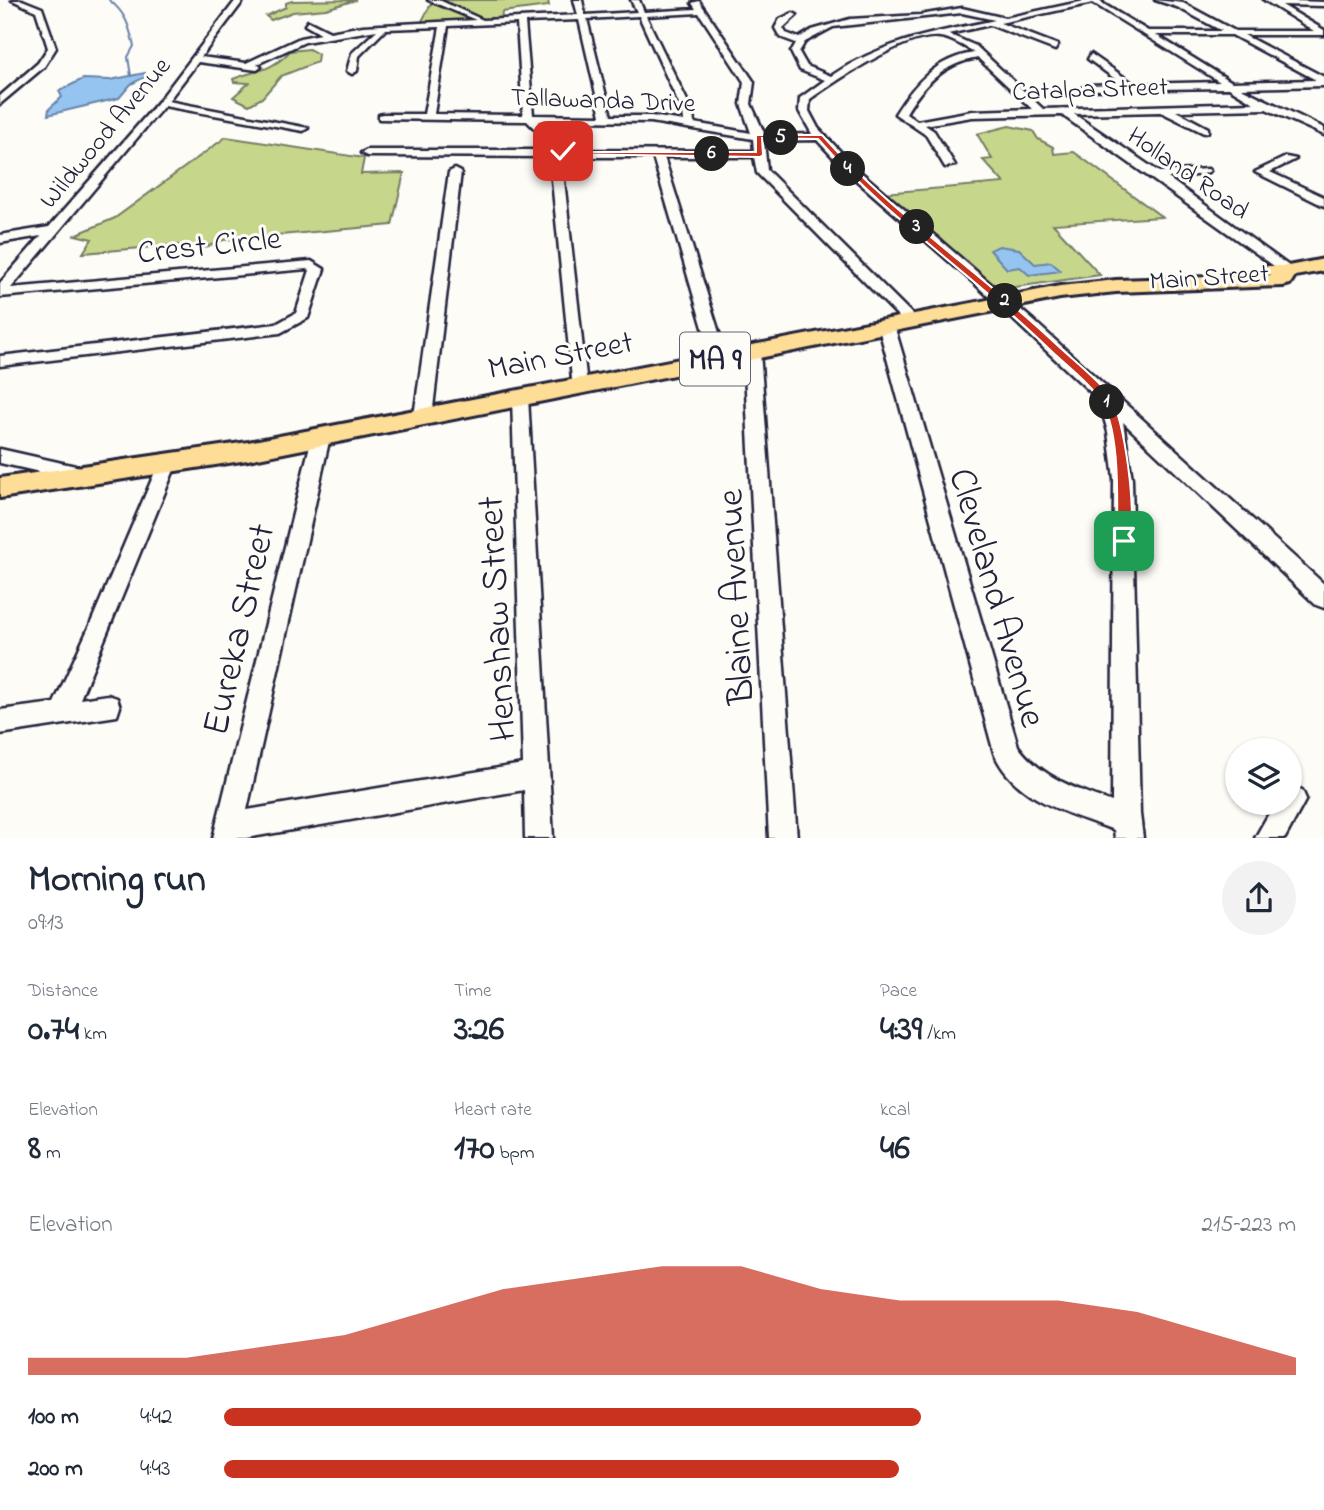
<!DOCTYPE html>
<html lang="en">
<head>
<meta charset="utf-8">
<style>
  body { margin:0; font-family:"Indie Flower",sans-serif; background:#f2f2f3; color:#1f2937; height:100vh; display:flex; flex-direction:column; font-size:26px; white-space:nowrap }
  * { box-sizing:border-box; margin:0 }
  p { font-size:23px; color:#747a83 }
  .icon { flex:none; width:38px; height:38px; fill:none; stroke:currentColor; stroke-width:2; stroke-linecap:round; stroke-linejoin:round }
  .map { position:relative; height:838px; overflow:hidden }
  .panel { display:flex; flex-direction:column; background:#fff; flex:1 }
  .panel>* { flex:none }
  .controls { position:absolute; left:1225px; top:738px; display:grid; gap:14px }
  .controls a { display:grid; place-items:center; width:77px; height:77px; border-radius:50%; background:#fff; box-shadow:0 2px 5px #0004; font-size:35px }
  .pin { position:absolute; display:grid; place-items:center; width:60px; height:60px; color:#fff; margin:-30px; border-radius:14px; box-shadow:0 4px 10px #0006 }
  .km { position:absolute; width:35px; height:35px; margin:-18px; border-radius:50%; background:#222; color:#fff; font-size:19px; line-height:35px; text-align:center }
  .round { display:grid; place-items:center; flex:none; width:74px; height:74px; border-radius:37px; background:#f2f2f3 }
  .summary { display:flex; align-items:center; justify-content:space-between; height:119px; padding:0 28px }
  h1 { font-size:38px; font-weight:800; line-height:52px }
  .figures { display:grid; grid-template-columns:repeat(3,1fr); gap:10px; height:119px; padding:7px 28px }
  .figures div { display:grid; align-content:center }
  .figures b { font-size:35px; font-weight:800 }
  .figures small { font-size:19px; font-weight:400 }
  .figures p { font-size:19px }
  .chart { height:196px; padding:14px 28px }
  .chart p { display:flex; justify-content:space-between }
  .chart svg { width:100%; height:126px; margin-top:7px; fill:#c8321e; opacity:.7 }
  ul { padding:0 28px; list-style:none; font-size:23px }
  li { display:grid; grid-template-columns:112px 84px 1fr; align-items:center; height:52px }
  li i { height:18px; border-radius:9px; background:#c8321e }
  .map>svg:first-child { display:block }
  .green { fill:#c6d78c; stroke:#747c64; stroke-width:2 }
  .water { fill:#95c4f0; stroke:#6783a8; stroke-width:2 }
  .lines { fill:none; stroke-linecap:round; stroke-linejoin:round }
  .stream { stroke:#6783a8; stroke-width:2 }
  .minor-casing { stroke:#22223b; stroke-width:5 }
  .highway-casing { stroke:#22223b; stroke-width:6 }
  .minor { fill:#fdfcf7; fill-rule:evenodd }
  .highway { fill:#fedd96; fill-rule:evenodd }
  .route { fill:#c8321e; stroke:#fff; stroke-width:2 }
  .labels { text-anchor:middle; stroke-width:6; stroke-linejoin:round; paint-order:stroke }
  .far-street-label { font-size:26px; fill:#22223b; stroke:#fdfcf7 }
  .shield { fill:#fdfcf7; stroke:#646373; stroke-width:2 }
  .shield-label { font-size:30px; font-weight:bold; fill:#22223b }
  .street-label { font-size:32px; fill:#22223b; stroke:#fdfcf7 }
  .near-street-label { font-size:38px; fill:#22223b; stroke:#fdfcf7 }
</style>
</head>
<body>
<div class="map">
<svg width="1324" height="838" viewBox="0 0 1324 838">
  <rect width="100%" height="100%" fill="#fdfcf7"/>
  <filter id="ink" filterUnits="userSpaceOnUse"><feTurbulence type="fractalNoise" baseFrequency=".0143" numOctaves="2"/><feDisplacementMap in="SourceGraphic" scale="14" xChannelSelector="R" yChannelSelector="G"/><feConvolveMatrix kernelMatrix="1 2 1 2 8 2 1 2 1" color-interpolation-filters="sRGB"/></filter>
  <g filter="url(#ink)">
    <g class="green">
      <path d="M356 0 326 9 293 12 271 20 266 16 286 7V3L292 1Z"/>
      <path d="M433 0H548L549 6 502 12 501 20 421 23Z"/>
      <path d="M309 49 318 54 317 62 281 76 262 98 249 105 233 97 249 83 234 82 233 79C257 70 272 71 290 51Z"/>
      <path d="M1009 126 1033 131 1038 139 1053 147 1054 154 1074 152 1162 217 1053 224 1100 275 1001 289 993 286 882 193 1004 183 983 160 992 159 977 134Z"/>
      <path d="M226 137 364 158 361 174 404 173 392 225 223 240 204 248 176 245 83 253 92 239 75 235 115 218Z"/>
    </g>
    <g class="water">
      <path d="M145 73V77L131 84 119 98 48 115 49 109 62 97 59 91 83 79 110 80Z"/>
      <path d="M999 246 1019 249 1035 264 1051 262 1061 271 1029 275 1020 267 1007 269 990 250Z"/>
    </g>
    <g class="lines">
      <path class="stream" d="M109 0C126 13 129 26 134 46L128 57 131 76"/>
      <g class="minor-casing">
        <g id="minor">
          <path d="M12 0H22L42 8 56 48 44 67 0 104V96L38 63 48 48 36 11Z"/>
          <path d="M236 0H244L201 57 246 63 300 38 321 34 305 25 308 21 330 32 363 26 476 20 428 0H439L483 20 578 15 574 0H582L585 15 637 12 631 0H639L644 12 696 9 692 3 699 1 754 82 751 104 765 135 812 134 799 111 800 98 825 80 800 70 791 52 796 43 780 37 775 28 780 19 793 13 797 15 783 28 786 33 799 38 812 30 850 19 920 15 962 8 1005 18 1089 0H1103L1100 2 1148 31H1222L1177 7 1155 0 1183 3 1235 31H1314L1264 0 1324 2V6L1282 5 1324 30V35H1244L1324 77V86L1241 88 1324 128V135L1266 109 1176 111 1208 128V132L1204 133 1161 112 1074 114 1159 172 1208 169 1210 171 1204 174 1168 178 1293 269 1295 272 1288 276 1062 115 972 117 925 125 934 131 955 165 945 167 926 135 895 114C914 84 937 58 974 53 966 47 950 38 940 37 908 32 836 81 810 99L809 111 818 128 856 168 1034 321 1324 584V608L1316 605 1123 422 1132 479 1140 814 1143 838H1115L1114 830C1071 814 1014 800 994 753L878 325 886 320 894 325 1018 746C1041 778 1077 789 1112 802L1114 479 1108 432 1099 400 974 283 848 173 817 140 764 141 767 170 916 318 919 321 916 324H906L757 173 754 157H664L727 358 725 362H713L653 157H568L565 165 560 166 564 180 587 385 585 389H573L552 180 546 157 367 156 361 153 367 150H544L540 134 527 121 379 119V115L383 114H424L440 27 386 29 359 56 357 71 352 74 347 71 352 53 377 30 305 42 257 64 261 67 257 70 198 62 168 101 308 128 303 131 164 106 11 288 311 261 324 269 308 318 280 333 0 366V356L276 324 296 313 310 270 307 269 0 297V283L41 236 0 243V235L49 227 159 101ZM1093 3 1220 82 1134 84 1091 54 1088 59 1122 84 1087 85 1082 88 1084 90 1229 88 1254 103 1043 109 976 46 948 34 990 25 1055 50 1058 45 1000 23ZM699 13 744 82 741 104 751 133 694 123 693 113 646 16ZM962 13 995 20C933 33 885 40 831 76L807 66 799 52 805 42 833 27ZM639 16 683 113 684 121 651 116H611L587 19ZM579 20 601 116 533 115 525 22ZM517 23 523 115 434 114 448 26ZM1156 35H1232L1316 80 1232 82ZM978 58 1032 109 972 111 917 121 906 113C923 85 944 63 978 58ZM539 121H565L558 150H555L550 133ZM575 121 651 122 753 139 754 151 569 150Z"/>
          <path d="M1286 157 1296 159 1270 172 1324 197V206L1255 172Z"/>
          <path d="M455 169 461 172 432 416 423 422 414 416 449 172Z"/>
          <path d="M752 347 760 352 797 838H769L744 352Z"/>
          <path d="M520 391 528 397 553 838H525L524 790 246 838H213L312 437 321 430 330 437 247 810 523 764 512 397Z"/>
          <path d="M0 449 80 467 87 469 89 474 87 479 80 481 0 463Z"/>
          <path d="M167 458 174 460 176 465 80 699 108 695 117 698 120 707 117 716 0 734V710L54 703 90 625 158 465 160 460Z"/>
          <path d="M1293 786 1302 790 1306 799 1285 838H1255L1275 803H1290V787Z"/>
        </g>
      </g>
      <g class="highway-casing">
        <path id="highway" d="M1324 259V271L1295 276 1290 284 1283 286 1116 292 1060 298 248 460 0 498V478L248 442 1060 286 1116 280 1271 275 1264 270 1267 266H1288Z"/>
      </g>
      <use href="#minor" class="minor"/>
      <use href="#highway" class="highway"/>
    </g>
  </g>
  <path class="route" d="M756 135H822C891 213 980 272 1055 343 1073 360 1094 376 1109 394 1125 415 1138 521 1129 545H1119L1117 541C1117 504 1121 429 1100 399 1087 380 1063 363 1047 347 973 275 885 216 818 139L762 138 763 155 760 157 559 154 563 149 566 152H756Z"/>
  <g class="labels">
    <g class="far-street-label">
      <text transform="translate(1090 88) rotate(-2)" y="9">Catalpa Street</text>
      <text transform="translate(603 99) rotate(2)" y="9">Tallawanda Drive</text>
      <text transform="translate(104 132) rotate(-50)" y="9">Wildwood Avenue</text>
      <text transform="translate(1189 172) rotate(35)" y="9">Holland Road</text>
      <text transform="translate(1209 276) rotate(-4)" y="9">Main Street</text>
    </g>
    <rect class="shield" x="680" y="332.5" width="70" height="53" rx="5"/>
    <g class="shield-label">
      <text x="715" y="369">MA 9</text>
    </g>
    <g class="street-label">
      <text transform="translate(209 244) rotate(-6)" y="11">Crest Circle</text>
      <text transform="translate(560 354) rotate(-11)" y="11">Main Street</text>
    </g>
    <g class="near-street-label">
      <text transform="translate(734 597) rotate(-93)" y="13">Blaine Avenue</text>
      <text transform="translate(999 597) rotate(74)" y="13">Cleveland Avenue</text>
      <text transform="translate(495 619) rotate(-93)" y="13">Henshaw Street</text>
      <text transform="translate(237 629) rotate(-77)" y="13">Eureka Street</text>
    </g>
  </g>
</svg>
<div class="controls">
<a><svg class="icon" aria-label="layers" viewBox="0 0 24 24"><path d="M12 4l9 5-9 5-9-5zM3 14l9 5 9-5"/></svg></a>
</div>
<div class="pin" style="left:1124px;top:541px;background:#1e9e55"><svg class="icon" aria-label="arrive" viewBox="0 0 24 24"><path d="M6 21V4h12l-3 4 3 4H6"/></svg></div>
<div class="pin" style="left:563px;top:151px;background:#d93025"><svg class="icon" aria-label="check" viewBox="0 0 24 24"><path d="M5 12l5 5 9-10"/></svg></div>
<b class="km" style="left:1107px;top:402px">1</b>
<b class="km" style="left:1005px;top:301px">2</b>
<b class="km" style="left:917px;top:227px">3</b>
<b class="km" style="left:848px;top:169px">4</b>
<b class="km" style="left:781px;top:138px">5</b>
<b class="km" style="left:712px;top:154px">6</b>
</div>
<section class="panel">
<div class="summary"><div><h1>Morning run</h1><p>09:13</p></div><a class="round"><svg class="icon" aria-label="share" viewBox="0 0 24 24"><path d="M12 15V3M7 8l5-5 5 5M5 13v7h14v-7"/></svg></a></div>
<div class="figures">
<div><p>Distance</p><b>0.74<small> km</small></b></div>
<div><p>Time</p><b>3:26</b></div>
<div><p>Pace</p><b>4:39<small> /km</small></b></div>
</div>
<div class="figures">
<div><p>Elevation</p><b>8<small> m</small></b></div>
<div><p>Heart rate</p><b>170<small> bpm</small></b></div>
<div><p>kcal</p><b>46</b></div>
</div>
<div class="chart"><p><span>Elevation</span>215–223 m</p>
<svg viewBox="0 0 160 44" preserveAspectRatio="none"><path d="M0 44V38L10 38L20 38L30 34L40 30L50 22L60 14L70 10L80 6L90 6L100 14L110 18L120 18L130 18L140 22L150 30L160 38V44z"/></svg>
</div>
<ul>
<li><b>100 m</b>4:42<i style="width:65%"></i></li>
<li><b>200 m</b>4:43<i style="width:63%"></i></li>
</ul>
</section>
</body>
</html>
